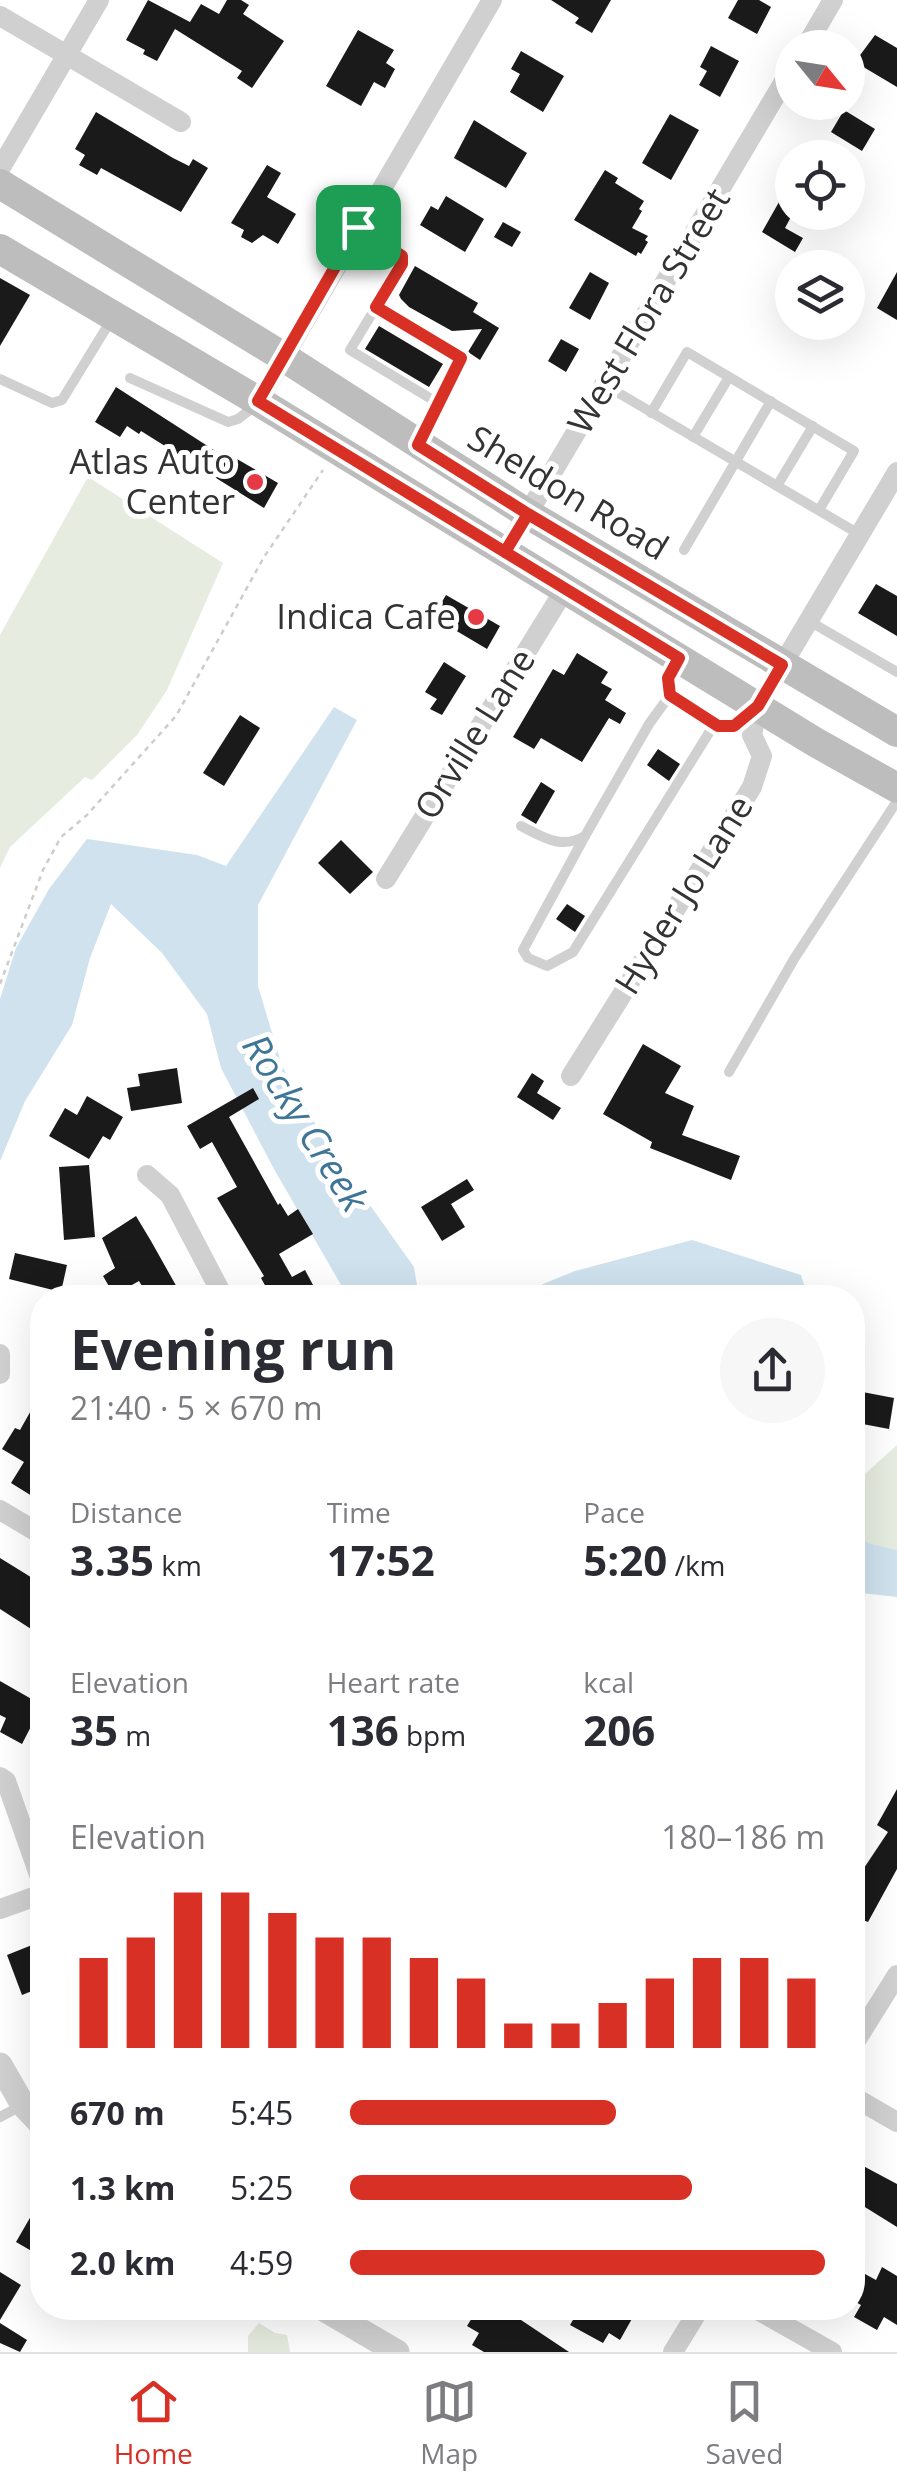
<!DOCTYPE html>
<html lang="en">
<head>
<meta charset="utf-8">
<style>
  body { margin:0; font-family:"Open Sans",sans-serif; background:#f7f7f7; color:#2b2b33; height:100vh; display:flex; flex-direction:column; font-size:38px; white-space:nowrap }
  * { box-sizing:border-box; margin:0 }
  p { font-size:32px; color:#7c7c81 }
  .icon { flex:none; width:55px; height:55px; fill:none; stroke:currentColor; stroke-width:2; stroke-linecap:round; stroke-linejoin:round }
  .map { position:relative; flex:1; overflow:hidden }
  .drawer { position:absolute; left:30px; top:1285px; width:835px; height:1035px; display:flex; flex-direction:column; background:#fff; border-radius:40px; box-shadow:0 10px 40px #0002 }
  .drawer>* { flex:none }
  .needle { width:65px; rotate:120deg }
  .controls { position:absolute; left:775px; top:30px; display:grid; gap:20px }
  .controls a { display:grid; place-items:center; width:90px; height:90px; border-radius:50%; background:#fff; box-shadow:0 10px 40px #0002; font-size:50px }
  .pin { position:absolute; display:grid; place-items:center; width:85px; height:85px; color:#fff; margin:-42px; border-radius:20px; box-shadow:0 5px 15px #0006 }
  .round { display:grid; place-items:center; flex:none; width:105px; height:105px; border-radius:52px; background:#f7f7f7 }
  .summary { display:flex; align-items:center; justify-content:space-between; height:170px; padding:0 40px }
  h1 { font-size:55px; font-weight:700; line-height:75px }
  .metrics { display:grid; grid-template-columns:repeat(3,1fr); gap:15px; height:170px; padding:10px 40px }
  .metrics div { display:grid; align-content:center }
  .metrics b { font-size:42px; font-weight:700 }
  .metrics small { font-size:28px; font-weight:400 }
  .metrics p { font-size:28px }
  .chart { height:280px; padding:20px 40px }
  .chart p { display:flex; justify-content:space-between }
  .chart svg { width:100%; height:180px; margin-top:10px; stroke:#d93025; stroke-width:6 }
  ul { padding:0 40px; list-style:none; font-size:32px }
  li { display:grid; grid-template-columns:160px 120px 1fr; align-items:center; height:75px }
  li i { height:25px; border-radius:12px; background:#d93025 }
  .tab-bar { display:flex; justify-content:space-around; align-items:center; height:140px; border-top:2px solid #e1e1e2; background:#fff; font-size:28px; color:#7c7c81 }
  .tab-bar a { display:grid; justify-items:center; gap:5px }
  .tab-bar .current { color:#d93025 }
  .map>svg:first-child { display:block }
  .green { fill:#e6ecdf }
  .water { fill:#cfe2ee }
  .building { fill:#1a1a1a }
  .lines { fill:none; stroke-linecap:round; stroke-linejoin:round }
  .path { stroke:#cdcdcd; stroke-width:2.5; stroke-dasharray:5 5; stroke-linecap:butt }
  .service { stroke:#d0d0d0; stroke-width:10 }
  .minor { stroke:#d0d0d0; stroke-width:20 }
  .tertiary { stroke:#d0d0d0; stroke-width:25 }
  .secondary { stroke:#bdbdbd; stroke-width:30 }
  .route-casing { stroke:#fff; stroke-width:20 }
  .route { stroke:#d93025; stroke-width:12 }
  .poi-dot { fill:#e63946; stroke:#fff; stroke-width:4 }
  .labels { text-anchor:middle; stroke-width:10; stroke-linejoin:round; paint-order:stroke }
  .street-label { font-size:35px; fill:#333; stroke:#fff }
  .poi-label { font-size:35px; fill:#333; stroke:#fff; text-anchor:end }
  .water-label { font-size:38px; font-style:italic; fill:#3f7597; stroke:#fff }
</style>
</head>
<body>
<div class="map">
<svg width="897" height="2352" viewBox="0 0 897 2352">
  <rect width="100%" height="100%" fill="#fff"/>
  <g class="green">
    <path d="M88 477 223 563 167 690 137 735 92 780 85 777 10 847 0 868V635Z"/>
    <path d="M897 1445V1550L869 1543 853 1534V1485Z"/>
    <path d="M259 2323 275 2333 287 2335 290 2352H248V2336Z"/>
  </g>
  <g class="water">
    <path d="M334 707 357 720 258 905V986L282 1066 330 1149 414 1267 419 1297H348L274 1169 221 1068 207 1014 162 953 111 904 90 958 72 1025 25 1101 0 1161V999L16 948 49 889 87 839 197 855 226 866Z"/>
    <path d="M692 1240 801 1275 808 1297H730L724 1288 679 1289 640 1297H536L543 1284 575 1271Z"/>
    <path d="M852 1534 869 1543 897 1550V1597L853 1592Z"/>
  </g>
  <g class="building">
    <path d="M148 0 190 22 201 4 219 14 227 0H241L249 5 243 14 284 41 252 88 237 78 242 71 175 29 157 61 143 54 145 50 126 40Z"/>
    <path d="M551 0H611L592 33 575 23 579 18Z"/>
    <path d="M738 0H759L771 7 757 34 728 18Z"/>
    <path d="M358 30 394 50 386 63 395 69 385 88 374 82 361 106 326 86Z"/>
    <path d="M875 35 897 48V87L855 62Z"/>
    <path d="M711 46 739 61 720 97 699 85 707 71 700 67Z"/>
    <path d="M521 51 564 76 543 112 510 92 520 74 511 69Z"/>
    <path d="M844 110 875 129 862 151 831 132Z"/>
    <path d="M96 112 173 158 189 166 193 159 208 168 181 212 101 168 97 175 79 165 85 155 75 149Z"/>
    <path d="M670 114 699 130 671 180 642 163Z"/>
    <path d="M474 120 527 153 506 188 454 158Z"/>
    <path d="M267 165 281 173 267 197 296 214 278 244 263 235 252 243 241 237 244 230 231 223Z"/>
    <path d="M605 170 618 178 615 183 644 201 639 209 642 211 632 228 648 236 645 240 648 242 641 254 638 252 636 256 574 220Z"/>
    <path d="M792 179V215L785 228 803 238 795 252 762 232Z"/>
    <path d="M446 196 484 219 465 252 420 225 431 206 438 210Z"/>
    <path d="M503 222 521 232 512 247 494 237Z"/>
    <path d="M415 266 478 303 473 312 499 328 480 360 468 352 482 329 452 331 409 307 401 299 399 295Z"/>
    <path d="M590 272 609 283 590 320 569 308Z"/>
    <path d="M897 272V320L877 308Z"/>
    <path d="M0 278 30 295 0 346Z"/>
    <path d="M379 326 443 364 429 387 365 349Z"/>
    <path d="M561 339 579 349 566 372 548 361Z"/>
    <path d="M116 387 234 463 237 459 278 483 264 508 141 431 139 434 127 426 120 437 95 422Z"/>
    <path d="M876 584 897 596V636L858 613Z"/>
    <path d="M446 595 500 626 487 649 433 617Z"/>
    <path d="M577 653 608 672 601 683 612 689 605 700 626 713 620 724 609 718 582 762 541 738 534 749 513 737 553 669 564 675Z"/>
    <path d="M444 662 466 676 442 715 430 709 437 699 425 692Z"/>
    <path d="M240 715 260 728 224 786 203 773Z"/>
    <path d="M658 749 680 764 669 781 647 765Z"/>
    <path d="M541 782 555 791 536 824 521 815Z"/>
    <path d="M341 840 373 872 350 894 318 863Z"/>
    <path d="M567 904 585 916 575 932 556 919Z"/>
    <path d="M643 1044 681 1066 665 1093 694 1106 682 1135 740 1156 731 1180 650 1148 652 1142 603 1114Z"/>
    <path d="M177 1068 182 1103 131 1111 127 1088 140 1086 138 1074Z"/>
    <path d="M532 1073 544 1081 537 1093 561 1108 553 1120 517 1097Z"/>
    <path d="M253 1088 259 1099 229 1117 278 1205 280 1203 288 1216 298 1209 313 1234 279 1254 292 1277 305 1270 320 1298H272L261 1278 264 1276 217 1198 237 1187 212 1142 200 1149 187 1126Z"/>
    <path d="M87 1096 123 1117 110 1140 103 1136 89 1159 49 1136 65 1108 77 1115Z"/>
    <path d="M89 1165 95 1237 64 1240 59 1167Z"/>
    <path d="M467 1179 474 1190 451 1204 465 1227 442 1241 421 1207Z"/>
    <path d="M136 1216 151 1241 183 1298H149L139 1281 114 1295 103 1276 115 1268 102 1238Z"/>
    <path d="M15 1253 67 1265 61 1292 9 1279Z"/>
    <path d="M852 1390 894 1398 889 1429 852 1422Z"/>
    <path d="M42 1391V1478L32 1496 11 1483 24 1462 2 1449 15 1428 20 1430Z"/>
    <path d="M0 1558 42 1584V1636L0 1609Z"/>
    <path d="M0 1681 42 1705 22 1744 0 1732 6 1718 0 1715Z"/>
    <path d="M897 1789V1869L868 1922 863 1920 852 1939V1886L888 1832 877 1825Z"/>
    <path d="M42 1941V1987L22 1995 7 1955Z"/>
    <path d="M852 2160 897 2184V2227L852 2199Z"/>
    <path d="M42 2197V2257L16 2242Z"/>
    <path d="M852 2267 876 2280 882 2267 897 2276V2325L884 2317 877 2330 854 2317 861 2305 852 2300Z"/>
    <path d="M0 2272 21 2285 0 2320Z"/>
    <path d="M478 2308H529L521 2320 569 2352H484L472 2345 479 2333 467 2326Z"/>
    <path d="M580 2308H638L620 2340 609 2333 603 2343 570 2325Z"/>
    <path d="M0 2323 27 2340 20 2352 0 2343Z"/>
  </g>
  <g class="lines">
    <path class="path" d="M0 984 43 870 61 837 87 815 176 716 264 557 323 470"/>
    <g class="service">
      <path d="M359 227 398 251 402 264 350 350 438 403 421 439"/>
      <path d="M376 307 461 358 438 403"/>
      <path d="M130 378 228 422 238 419 255 406"/>
      <path d="M0 379 52 403 62 400 113 317"/>
      <path d="M605 385 859 534"/>
      <path d="M651 413 687 352 854 451 819 510"/>
      <path d="M693 437 729 377"/>
      <path d="M777 486 813 426"/>
      <path d="M684 550 771 401"/>
      <path d="M809 621 897 672"/>
      <path d="M676 663 668 679 670 695 718 725 734 726 753 710"/>
      <path d="M521 826C543 837 561 850 585 836L649 724 670 695"/>
      <path d="M585 836 523 950 528 958 547 966 573 952 715 723"/>
      <path d="M729 1072 794 959 897 801"/>
      <path d="M0 2117 21 2106"/>
    </g>
    <g class="minor">
      <path d="M0 16 181 122"/>
      <path d="M805 48 833 0"/>
      <path d="M0 169 99 0"/>
      <path d="M258 401 492 0"/>
      <path d="M505 552 792 68"/>
      <path d="M386 879 565 589"/>
      <path d="M571 1076 752 787 762 756 752 735 758 706 897 472"/>
      <path d="M147 1175 170 1195 224 1298"/>
      <path d="M0 1354V1374"/>
      <path d="M0 1510 42 1535"/>
      <path d="M0 1777 6 1781 42 1883"/>
      <path d="M0 1909 42 1894"/>
      <path d="M852 2047 897 1975"/>
      <path d="M852 2096 897 2122"/>
      <path d="M754 2308 832 2352"/>
      <path d="M673 2352 700 2308"/>
    </g>
    <g class="tertiary">
      <path d="M0 2065 23 2105 42 2125"/>
      <path d="M322 2308 397 2352"/>
    </g>
    <g class="secondary">
      <path d="M0 184 282 356 528 514 897 732"/>
      <path d="M0 249 258 401 815 742 897 788"/>
    </g>
  </g>
  <g class="lines">
    <g class="route-casing">
      <path id="route" d="M358 227 402 256V264L376 307 461 358 418 445 528 514 505 552 679 658 668 678 670 695 718 726H734L758 706 782 665 528 514 505 552 258 401 358 227"/>
    </g>
    <use href="#route" class="route"/>
  </g>
  <g class="poi-dot">
    <circle cx="255" cy="482" r="10"/>
    <circle cx="476" cy="617" r="10"/>
  </g>
  <g class="labels">
    <g class="street-label">
      <text transform="translate(649 311) rotate(-59)" y="12">West Flora Street</text>
      <text transform="translate(568 493) rotate(31)" y="12">Sheldon Road</text>
      <text transform="translate(475 734) rotate(-58)" y="12">Orville Lane</text>
      <text transform="translate(684 895) rotate(-58)" y="12">Hyder Jo Lane</text>
    </g>
    <g class="poi-label">
      <text x="235" y="474">Atlas Auto<tspan x="235" dy="40">Center</tspan></text>
      <text x="456" y="629">Indica Cafe</text>
    </g>
    <g class="water-label">
      <text transform="translate(305 1123) rotate(58)" y="13">Rocky Creek</text>
    </g>
  </g>
</svg>
<div class="controls">
<a><svg class="needle" viewBox="-14 -14 28 28"><path d="M0-13l5 13h-10z" fill="#e53935"/><path d="M0 13l5-13h-10z" fill="#7c7c81"/></svg></a>
<a><svg class="icon" aria-label="locate" viewBox="0 0 24 24"><circle cx="12" cy="12" r="6"/><path d="M12 2v4M12 18v4M2 12h4M18 12h4"/></svg></a>
<a><svg class="icon" aria-label="layers" viewBox="0 0 24 24"><path d="M12 4l9 5-9 5-9-5zM3 14l9 5 9-5"/></svg></a>
</div>
<div class="pin" style="left:358px;top:227px;background:#1e9e55"><svg class="icon" aria-label="arrive" viewBox="0 0 24 24"><path d="M6 21V4h12l-3 4 3 4H6"/></svg></div>
<section class="drawer">
<div class="summary"><div><h1>Evening run</h1><p>21:40 · 5 × 670 m</p></div><a class="round"><svg class="icon" aria-label="share" viewBox="0 0 24 24"><path d="M12 15V3M7 8l5-5 5 5M5 13v7h14v-7"/></svg></a></div>
<div class="metrics">
<div><p>Distance</p><b>3.35<small> km</small></b></div>
<div><p>Time</p><b>17:52</b></div>
<div><p>Pace</p><b>5:20<small> /km</small></b></div>
</div>
<div class="metrics">
<div><p>Elevation</p><b>35<small> m</small></b></div>
<div><p>Heart rate</p><b>136<small> bpm</small></b></div>
<div><p>kcal</p><b>206</b></div>
</div>
<div class="chart"><p><span>Elevation</span>180–186 m</p>
<svg viewBox="0 0 160 44" preserveAspectRatio="none"><path d="M5 44V22M15 44V17M25 44V6M35 44V6M45 44V11M55 44V17M65 44V17M75 44V22M85 44V27M95 44V38M105 44V38M115 44V33M125 44V27M135 44V22M145 44V22M155 44V27"/></svg>
</div>
<ul>
<li><b>670 m</b>5:45<i style="width:56%"></i></li>
<li><b>1.3 km</b>5:25<i style="width:72%"></i></li>
<li><b>2.0 km</b>4:59<i style="width:100%"></i></li>
</ul>
</section>
</div>
<nav class="tab-bar">
<a class="current"><svg class="icon" aria-label="home" viewBox="0 0 24 24"><path d="M3 11l9-7 9 7M6 9v11h12V9"/></svg>Home</a>
<a><svg class="icon" aria-label="map" viewBox="0 0 24 24"><path d="M3 6l6-2 6 2 6-2v14l-6 2-6-2-6 2zM9 4v14M15 6v14"/></svg>Map</a>
<a><svg class="icon" aria-label="saved" viewBox="0 0 24 24"><path d="M7 4h10v16l-5-4-5 4z"/></svg>Saved</a>
</nav>
</body>
</html>
